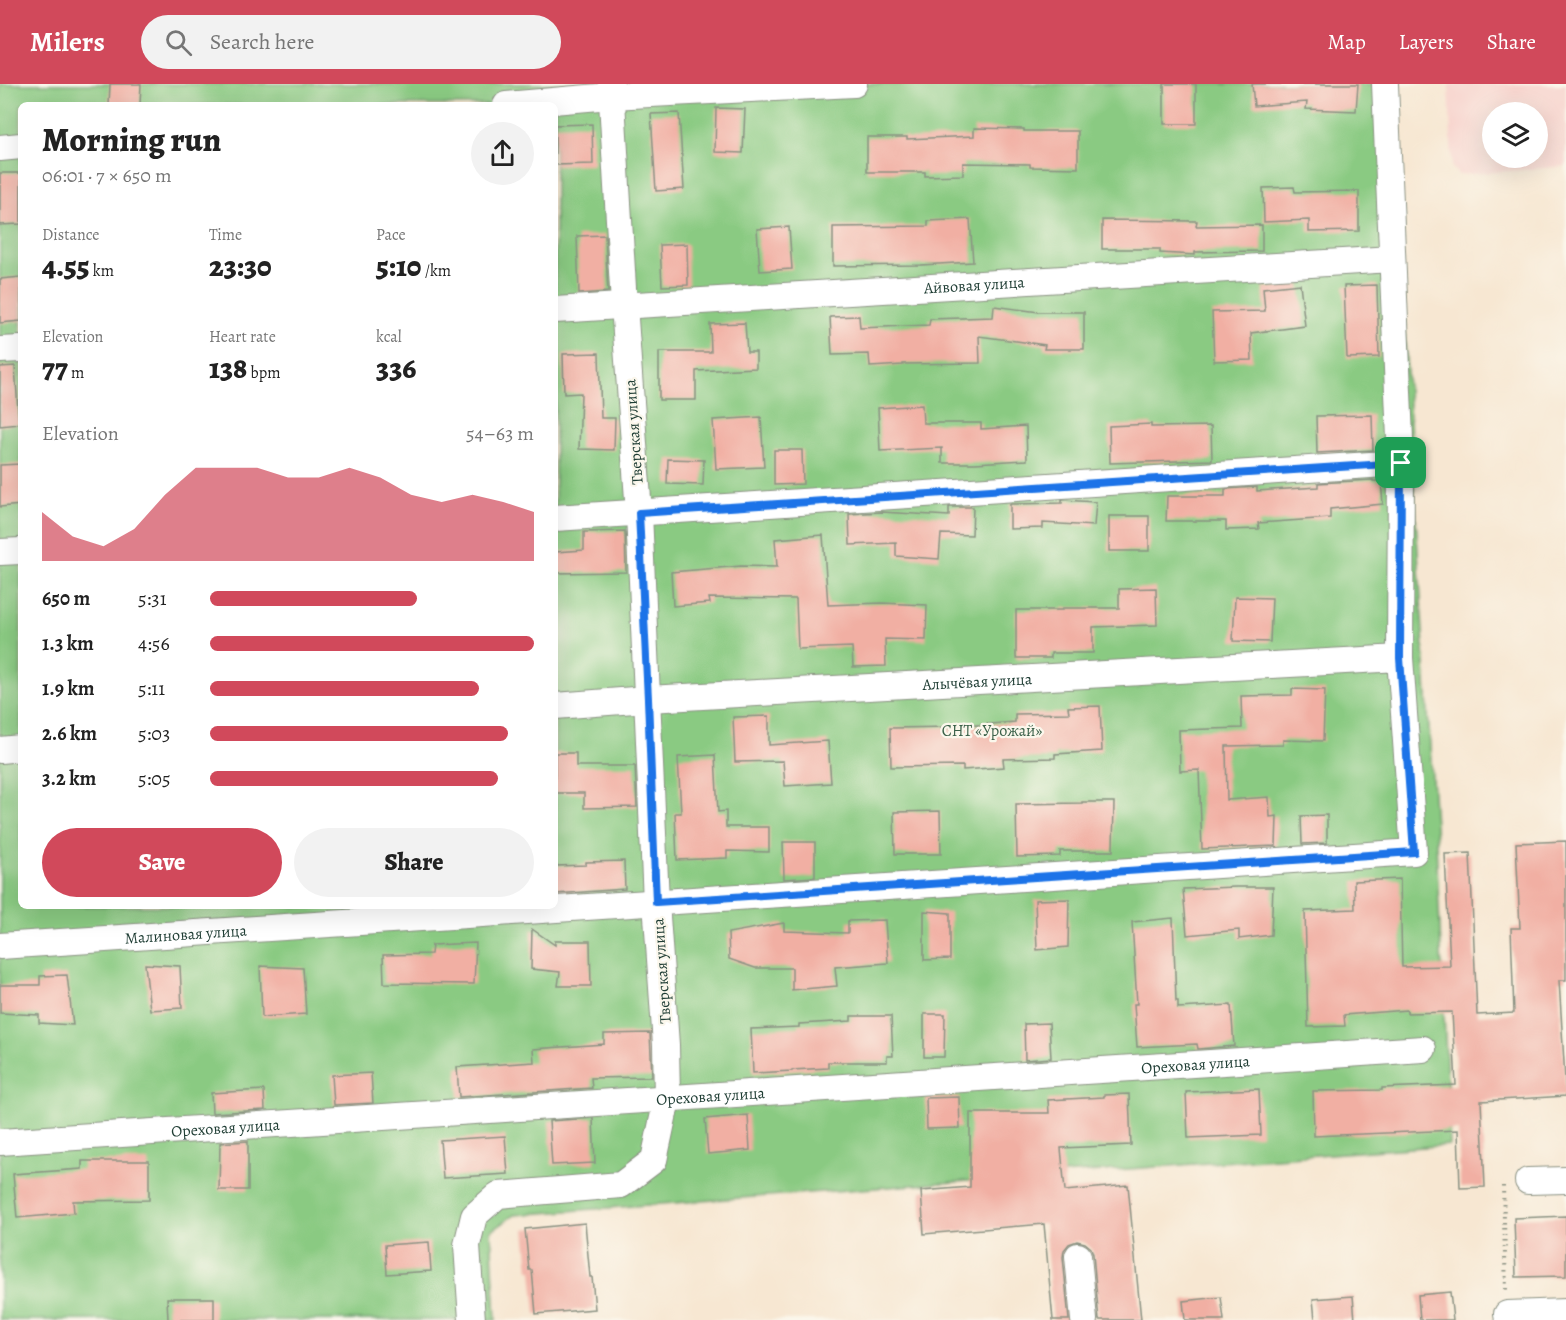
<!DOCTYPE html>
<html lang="en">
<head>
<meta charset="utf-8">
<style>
  body { margin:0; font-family:Alegreya,serif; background:#f2f2f2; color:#222; height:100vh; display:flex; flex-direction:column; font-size:22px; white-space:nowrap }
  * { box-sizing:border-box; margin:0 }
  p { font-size:20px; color:#767676 }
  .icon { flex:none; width:33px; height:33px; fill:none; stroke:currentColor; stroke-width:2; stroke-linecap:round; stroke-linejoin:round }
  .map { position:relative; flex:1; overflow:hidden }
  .side { position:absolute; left:18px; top:18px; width:540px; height:807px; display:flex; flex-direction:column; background:#fff; border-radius:9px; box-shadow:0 6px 24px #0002 }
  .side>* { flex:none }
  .controls { position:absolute; left:1482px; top:18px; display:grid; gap:12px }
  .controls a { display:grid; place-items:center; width:66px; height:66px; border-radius:50%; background:#fff; box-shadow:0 6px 24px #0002; font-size:30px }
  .pin { position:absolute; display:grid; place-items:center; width:51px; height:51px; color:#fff; margin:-26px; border-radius:12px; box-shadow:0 3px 9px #0006 }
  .round { display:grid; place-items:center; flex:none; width:63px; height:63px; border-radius:32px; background:#f2f2f2 }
  .head { display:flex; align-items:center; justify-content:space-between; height:102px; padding:0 24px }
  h1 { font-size:33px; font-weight:800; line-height:45px }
  .metrics { display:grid; grid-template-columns:repeat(3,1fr); gap:9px; height:102px; padding:6px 24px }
  .metrics div { display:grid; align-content:center }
  .metrics b { font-size:30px; font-weight:800 }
  .metrics small { font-size:16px; font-weight:400 }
  .metrics p { font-size:16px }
  .chart { height:168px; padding:12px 24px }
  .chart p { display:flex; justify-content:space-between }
  .chart svg { width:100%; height:108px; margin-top:6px; fill:#d1495b; opacity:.7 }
  .cta { display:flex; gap:12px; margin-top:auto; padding:12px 24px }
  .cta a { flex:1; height:69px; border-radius:36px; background:#d1495b; color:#fff; font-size:24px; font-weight:800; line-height:69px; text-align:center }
  .cta a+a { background:#f2f2f2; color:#222 }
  ul { padding:0 24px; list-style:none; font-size:20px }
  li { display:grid; grid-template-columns:96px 72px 1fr; align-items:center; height:45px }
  li i { height:15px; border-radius:8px; background:#d1495b }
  header { display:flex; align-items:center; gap:36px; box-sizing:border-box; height:84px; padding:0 30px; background:#d1495b; color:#fff }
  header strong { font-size:28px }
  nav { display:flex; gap:33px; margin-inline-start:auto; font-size:21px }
  .search { width:420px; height:54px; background:#f2f2f2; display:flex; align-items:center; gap:15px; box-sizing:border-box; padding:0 21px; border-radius:33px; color:#767676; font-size:22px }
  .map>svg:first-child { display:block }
  .built { fill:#f7d0ca; fill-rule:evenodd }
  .green { fill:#8aca82; stroke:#54845b; stroke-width:1.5; fill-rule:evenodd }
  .building { fill:#f1afa3 }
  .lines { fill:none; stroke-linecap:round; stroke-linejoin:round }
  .minor-casing { stroke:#8b9283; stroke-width:28 }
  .path { stroke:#8b9283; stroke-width:4; stroke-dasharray:1.5 4.5; stroke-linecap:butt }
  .minor { stroke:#fff; stroke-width:26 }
  .route-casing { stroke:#fff; stroke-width:12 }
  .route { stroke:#1a73e8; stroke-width:8 }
  .labels { text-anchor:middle; stroke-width:4.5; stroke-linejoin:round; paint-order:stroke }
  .street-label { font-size:16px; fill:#1f3d34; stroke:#fbf7ec }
  .park-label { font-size:16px; fill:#3a6048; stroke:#fbf7ec }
</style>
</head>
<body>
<header>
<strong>Milers</strong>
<div class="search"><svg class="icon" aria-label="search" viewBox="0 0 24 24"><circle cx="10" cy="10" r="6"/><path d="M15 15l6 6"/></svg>Search here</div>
<nav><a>Map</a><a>Layers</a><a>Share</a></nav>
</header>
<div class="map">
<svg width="1566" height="1236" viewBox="0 0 1566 1236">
  <rect width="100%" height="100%" fill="#fbf7ec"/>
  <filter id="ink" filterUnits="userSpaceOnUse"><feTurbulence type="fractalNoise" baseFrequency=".0167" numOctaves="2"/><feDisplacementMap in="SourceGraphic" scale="12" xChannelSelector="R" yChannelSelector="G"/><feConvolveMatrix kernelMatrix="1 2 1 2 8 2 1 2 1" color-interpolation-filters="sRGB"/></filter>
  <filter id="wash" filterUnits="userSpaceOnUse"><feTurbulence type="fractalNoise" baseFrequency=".008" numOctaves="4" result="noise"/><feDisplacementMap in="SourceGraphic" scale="24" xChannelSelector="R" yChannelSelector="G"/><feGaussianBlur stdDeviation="1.35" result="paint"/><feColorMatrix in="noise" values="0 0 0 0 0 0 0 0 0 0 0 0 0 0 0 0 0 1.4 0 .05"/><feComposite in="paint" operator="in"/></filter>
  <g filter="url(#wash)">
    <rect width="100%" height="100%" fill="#f7e7d2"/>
    <path class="built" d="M1449 0H1566V82L1459 91 1452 84ZM1492 28H1538V74H1492Z"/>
    <path class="green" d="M0 0H1389L1436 758 1450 1061 514 1131 491 1147 496 1236H0ZM21 21H555V822H21Z"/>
    <g id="blocks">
      <g class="building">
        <path d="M110 0H141L140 21H109Z"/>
        <rect x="1164" y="0" width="32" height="40"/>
        <path d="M1252 0H1358L1356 27 1306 25 1307 18 1254 22Z"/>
        <path d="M716 24 745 25 743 69 715 68Z"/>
        <path d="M679 29 684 105 656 107 651 30Z"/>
        <path d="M592 40 593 80 555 81V41Z"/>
        <path d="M974 44 1024 45V47H1078V84L1030 83V80L963 79V91L925 92V88H867V53H907V55L974 52Z"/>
        <path d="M0 89H21V140L0 141Z"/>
        <path d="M1294 103 1295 108 1359 107V147L1309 148V136L1264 138 1263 104Z"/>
        <path d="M970 135 973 178 921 181 833 182V143L928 142V137Z"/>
        <path d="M1102 136 1197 137 1196 142 1262 141V167L1195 168V171L1160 169V165H1102Z"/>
        <path d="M789 143 792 185 760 187 757 145Z"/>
        <path d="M605 151 608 208 579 210 577 152Z"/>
        <path d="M687 160 688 201 662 202 660 161Z"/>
        <path d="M21 193V237L0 239V195Z"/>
        <path d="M1300 200 1305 242 1251 249 1252 276 1214 277 1212 228 1265 227 1263 204Z"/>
        <path d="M1377 201 1379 273 1347 274 1344 202Z"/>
        <path d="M994 222 1039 228H1084V265H1044L1045 261 979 252 980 279 903 280V281L870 283 869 270 832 271 830 233 859 232 860 244 929 241 930 235 993 233Z"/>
        <path d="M745 239 747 268H756V284L696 287V316H659V268H711L710 240Z"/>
        <path d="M599 269 601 334H615L614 366 579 365 581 309 564 310 563 270Z"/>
        <path d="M15 282 19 340 0 342V283Z"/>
        <path d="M922 321 923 339H981V345L1026 342 1027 376 975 379H942V364L880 367 878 324Z"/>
        <path d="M1372 331 1373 366 1317 369 1316 332Z"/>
        <path d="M761 333 764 383 716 385 713 336Z"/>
        <path d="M1151 340V343L1211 342 1212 376 1110 379 1109 342Z"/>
        <path d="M774 366H802L803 400 774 401Z"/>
        <path d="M668 375 704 376 703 401 667 400Z"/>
        <path d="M21 380V421L0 423V381Z"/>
        <path d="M1373 396V397H1381L1383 420 1330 425V434L1258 439 1259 445 1226 446V437H1166L1167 412H1225V405L1257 403V407L1318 403V399Z"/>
        <path d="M1062 416 1096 418 1094 442 1043 439V444L1010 445V420L1062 419Z"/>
        <path d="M949 423H973L972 451 941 450 939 475 896 472V459L850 461 849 430 881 428 949 432Z"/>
        <rect x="1109" y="432" width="40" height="35"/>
        <path d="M625 447 626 488 555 489V468L584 466V448Z"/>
        <path d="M823 451 828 521 882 519 927 521 926 556 885 555 886 582 853 583 852 563 798 565 796 515 709 514 710 519 673 522 671 488 741 482 777 483 775 455Z"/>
        <path d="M1156 504 1157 541 1093 543V569H1051V574H1016V526H1063V524H1119V505Z"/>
        <path d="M1235 513 1272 514 1270 558 1233 557Z"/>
        <path d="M1292 605 1325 606 1323 657 1283 656V661L1226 662 1227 716 1269 713 1270 733 1277 732 1276 762 1202 765 1199 686 1180 687 1179 646 1242 644 1241 612 1292 611Z"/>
        <path d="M1100 622 1102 667 1055 670V674L1003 675 1004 683 963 686V682L891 683 890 644 952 643 1015 638V630L1069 629 1068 623Z"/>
        <path d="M769 632V661L828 657 831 699 785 702 783 677 735 678 733 633Z"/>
        <path d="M555 669H576V682H635L637 723 584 724V709H555Z"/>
        <path d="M715 671 718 728 726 727V743H769V768L727 767V774L677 776 675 729H681L678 673Z"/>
        <path d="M1082 718H1114L1113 767H1060V772L1017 773 1016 720 1082 719Z"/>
        <path d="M940 727 941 770H895L894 728Z"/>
        <path d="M1327 731V759L1302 760 1301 732Z"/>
        <path d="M1566 757V896H1559L1566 1012 1481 1017 1485 1103 1460 1104 1458 1046 1314 1052 1313 1007 1382 1006V1004L1456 1001 1452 928 1407 929V926L1344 931 1345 942 1308 943 1305 827 1355 825 1354 797 1400 795 1402 883 1450 882 1445 770 1470 769 1477 931 1514 929 1511 844H1520L1516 759Z"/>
        <path d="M783 758H815V793L784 795Z"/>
        <path d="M624 777 625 805 555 810V782L586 781V778Z"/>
        <path d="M1236 803H1273L1271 851 1239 855V846L1187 851 1183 805Z"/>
        <path d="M1069 815 1068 863 1037 866 1035 816Z"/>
        <path d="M924 827 950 829V875L924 876Z"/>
        <path d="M1173 834 1176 917H1178V924L1231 921 1234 962 1198 965 1197 960 1137 963 1134 920H1137L1132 838Z"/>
        <path d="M885 836 888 879 835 883 837 902 792 906V884H755L729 875 728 849 784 839V847L848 849V837Z"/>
        <path d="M532 845 555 861V857H590L591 902H558L560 888 531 885Z"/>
        <path d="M476 859 474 900 384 899 383 871 431 870 432 861Z"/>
        <path d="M145 880 180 882 182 924 150 926Z"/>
        <path d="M260 882 303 884 306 930 262 933Z"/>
        <path d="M67 891 73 941 39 939V931L0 929V901H40V892Z"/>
        <path d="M924 930H945L944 973H924Z"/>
        <path d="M851 932H891L893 972H887V978H828V984L792 986V987L753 989 751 945 799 943V940L851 937Z"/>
        <path d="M1049 939 1051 974 1025 976 1024 940Z"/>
        <path d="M650 949 652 993 591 994 592 1004 459 1013 457 983 534 978 533 965 604 960V950Z"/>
        <path d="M371 989 373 1019 334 1021 332 991Z"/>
        <path d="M1259 1005 1261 1051 1188 1054 1186 1008Z"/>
        <path d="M264 1006 265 1026 212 1029 211 1009Z"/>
        <path d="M1129 1010 1131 1061 1061 1064 1065 1107 1128 1101 1141 1236H1099L1093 1170 1091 1164 1085 1159 1077 1157 1069 1160 1064 1166 1063 1173 1069 1236H1053L1044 1140 924 1150 921 1107 970 1103V1029H1049L1048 1016 1104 1013V1011Z"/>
        <path d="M959 1013 960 1044 927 1045 926 1014Z"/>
        <path d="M748 1031 750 1066 708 1070 705 1035Z"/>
        <path d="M593 1034 595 1079 552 1081 549 1037Z"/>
        <path d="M505 1052 508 1090 443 1094 440 1056Z"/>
        <path d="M248 1057V1106H219L220 1059Z"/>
        <path d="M82 1077H149V1116L73 1117 74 1129 17 1134 13 1090 82 1085Z"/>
        <path d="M1566 1132V1192L1516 1193 1514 1134Z"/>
        <path d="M585 1139 590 1193H592L595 1225 536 1230 532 1186H529L525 1145Z"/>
        <path d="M429 1158 431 1187 387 1190 385 1161Z"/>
        <path d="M1450 1208 1453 1236H1420L1418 1211Z"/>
        <path d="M1353 1212 1355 1236H1315L1313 1215Z"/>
        <path d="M1221 1213 1224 1236H1185L1183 1217Z"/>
        <path d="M167 1214H214V1236H168Z"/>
      </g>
    </g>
  </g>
  <g filter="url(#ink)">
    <use href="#blocks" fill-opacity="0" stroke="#8b9283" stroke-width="1.5"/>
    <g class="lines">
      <g class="minor-casing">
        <g id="minor">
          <path d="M506 21 611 12 854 0"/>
          <path d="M0 64 21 62"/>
          <path id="s1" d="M555 226 1392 175"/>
          <path d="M0 266 21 265"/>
          <path d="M555 434 1401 379"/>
          <path d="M0 468 21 467"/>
          <path id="s2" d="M555 622 648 615 1400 574"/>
          <path d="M0 666 21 664"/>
          <path id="s3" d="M0 862 1414 768 1400 574 1401 379 1385 0"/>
          <path id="s4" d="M0 1058 1423 965"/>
          <path d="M1528 1097 1566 1096"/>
          <path d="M1078 1172 1084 1236"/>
          <path d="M472 1236 467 1161 474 1132 498 1111 621 1101 654 1076 667 1015 666 961 656 818 639 429 624 221 611 0"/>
          <path d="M1508 1236 1507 1230 1566 1228"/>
        </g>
      </g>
      <path class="path" d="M1503 1102 1506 1206"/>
      <use href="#minor" class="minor"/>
    </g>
  </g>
  <g class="lines" filter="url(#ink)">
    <g class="route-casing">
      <path id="route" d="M1401 379 1400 574 1414 768 656 818 648 615 639 429Z"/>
    </g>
    <use href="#route" class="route"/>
  </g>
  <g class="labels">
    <g class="street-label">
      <text dy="6" stroke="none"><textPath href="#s1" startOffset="420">Айвовая улица</textPath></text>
      <text transform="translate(633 348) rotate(-94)" y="6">Тверская улица</text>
      <text dy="6" stroke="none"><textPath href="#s2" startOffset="423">Алычёвая улица</textPath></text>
      <text dy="6" stroke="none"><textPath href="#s3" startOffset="186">Малиновая улица</textPath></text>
      <text transform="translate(661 887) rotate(-94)" y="6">Тверская улица</text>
      <text dy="6" stroke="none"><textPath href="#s4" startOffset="1198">Ореховая улица</textPath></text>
      <text dy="6" stroke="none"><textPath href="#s4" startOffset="712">Ореховая улица</textPath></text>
      <text dy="6" stroke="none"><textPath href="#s4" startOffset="226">Ореховая улица</textPath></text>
    </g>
    <g class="park-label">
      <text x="992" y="652">СНТ «Урожай»</text>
    </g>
  </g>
</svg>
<div class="controls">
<a><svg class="icon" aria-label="layers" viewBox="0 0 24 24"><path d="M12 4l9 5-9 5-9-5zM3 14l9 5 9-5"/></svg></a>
</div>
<div class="pin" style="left:1401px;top:379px;background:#1e9e55"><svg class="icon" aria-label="arrive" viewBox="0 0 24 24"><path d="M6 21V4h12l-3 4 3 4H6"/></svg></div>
<section class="side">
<div class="head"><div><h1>Morning run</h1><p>06:01 · 7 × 650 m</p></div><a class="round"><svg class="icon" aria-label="share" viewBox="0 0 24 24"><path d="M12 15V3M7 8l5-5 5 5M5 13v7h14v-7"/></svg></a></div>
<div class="metrics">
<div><p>Distance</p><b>4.55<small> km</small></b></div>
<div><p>Time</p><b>23:30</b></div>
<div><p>Pace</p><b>5:10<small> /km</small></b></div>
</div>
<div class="metrics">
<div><p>Elevation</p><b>77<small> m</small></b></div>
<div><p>Heart rate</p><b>138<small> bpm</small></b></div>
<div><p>kcal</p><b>336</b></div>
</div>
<div class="chart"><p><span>Elevation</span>54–63 m</p>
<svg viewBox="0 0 160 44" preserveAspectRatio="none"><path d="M0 44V24L10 34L20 38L30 31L40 17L50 6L60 6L70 6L80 10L90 10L100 6L110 10L120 17L130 20L140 17L150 20L160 24V44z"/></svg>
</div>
<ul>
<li><b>650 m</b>5:31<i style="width:64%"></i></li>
<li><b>1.3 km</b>4:56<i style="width:100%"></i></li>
<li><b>1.9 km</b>5:11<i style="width:83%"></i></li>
<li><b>2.6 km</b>5:03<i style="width:92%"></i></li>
<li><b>3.2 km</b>5:05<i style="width:89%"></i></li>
</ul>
<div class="cta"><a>Save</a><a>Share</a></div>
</section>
</div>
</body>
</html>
